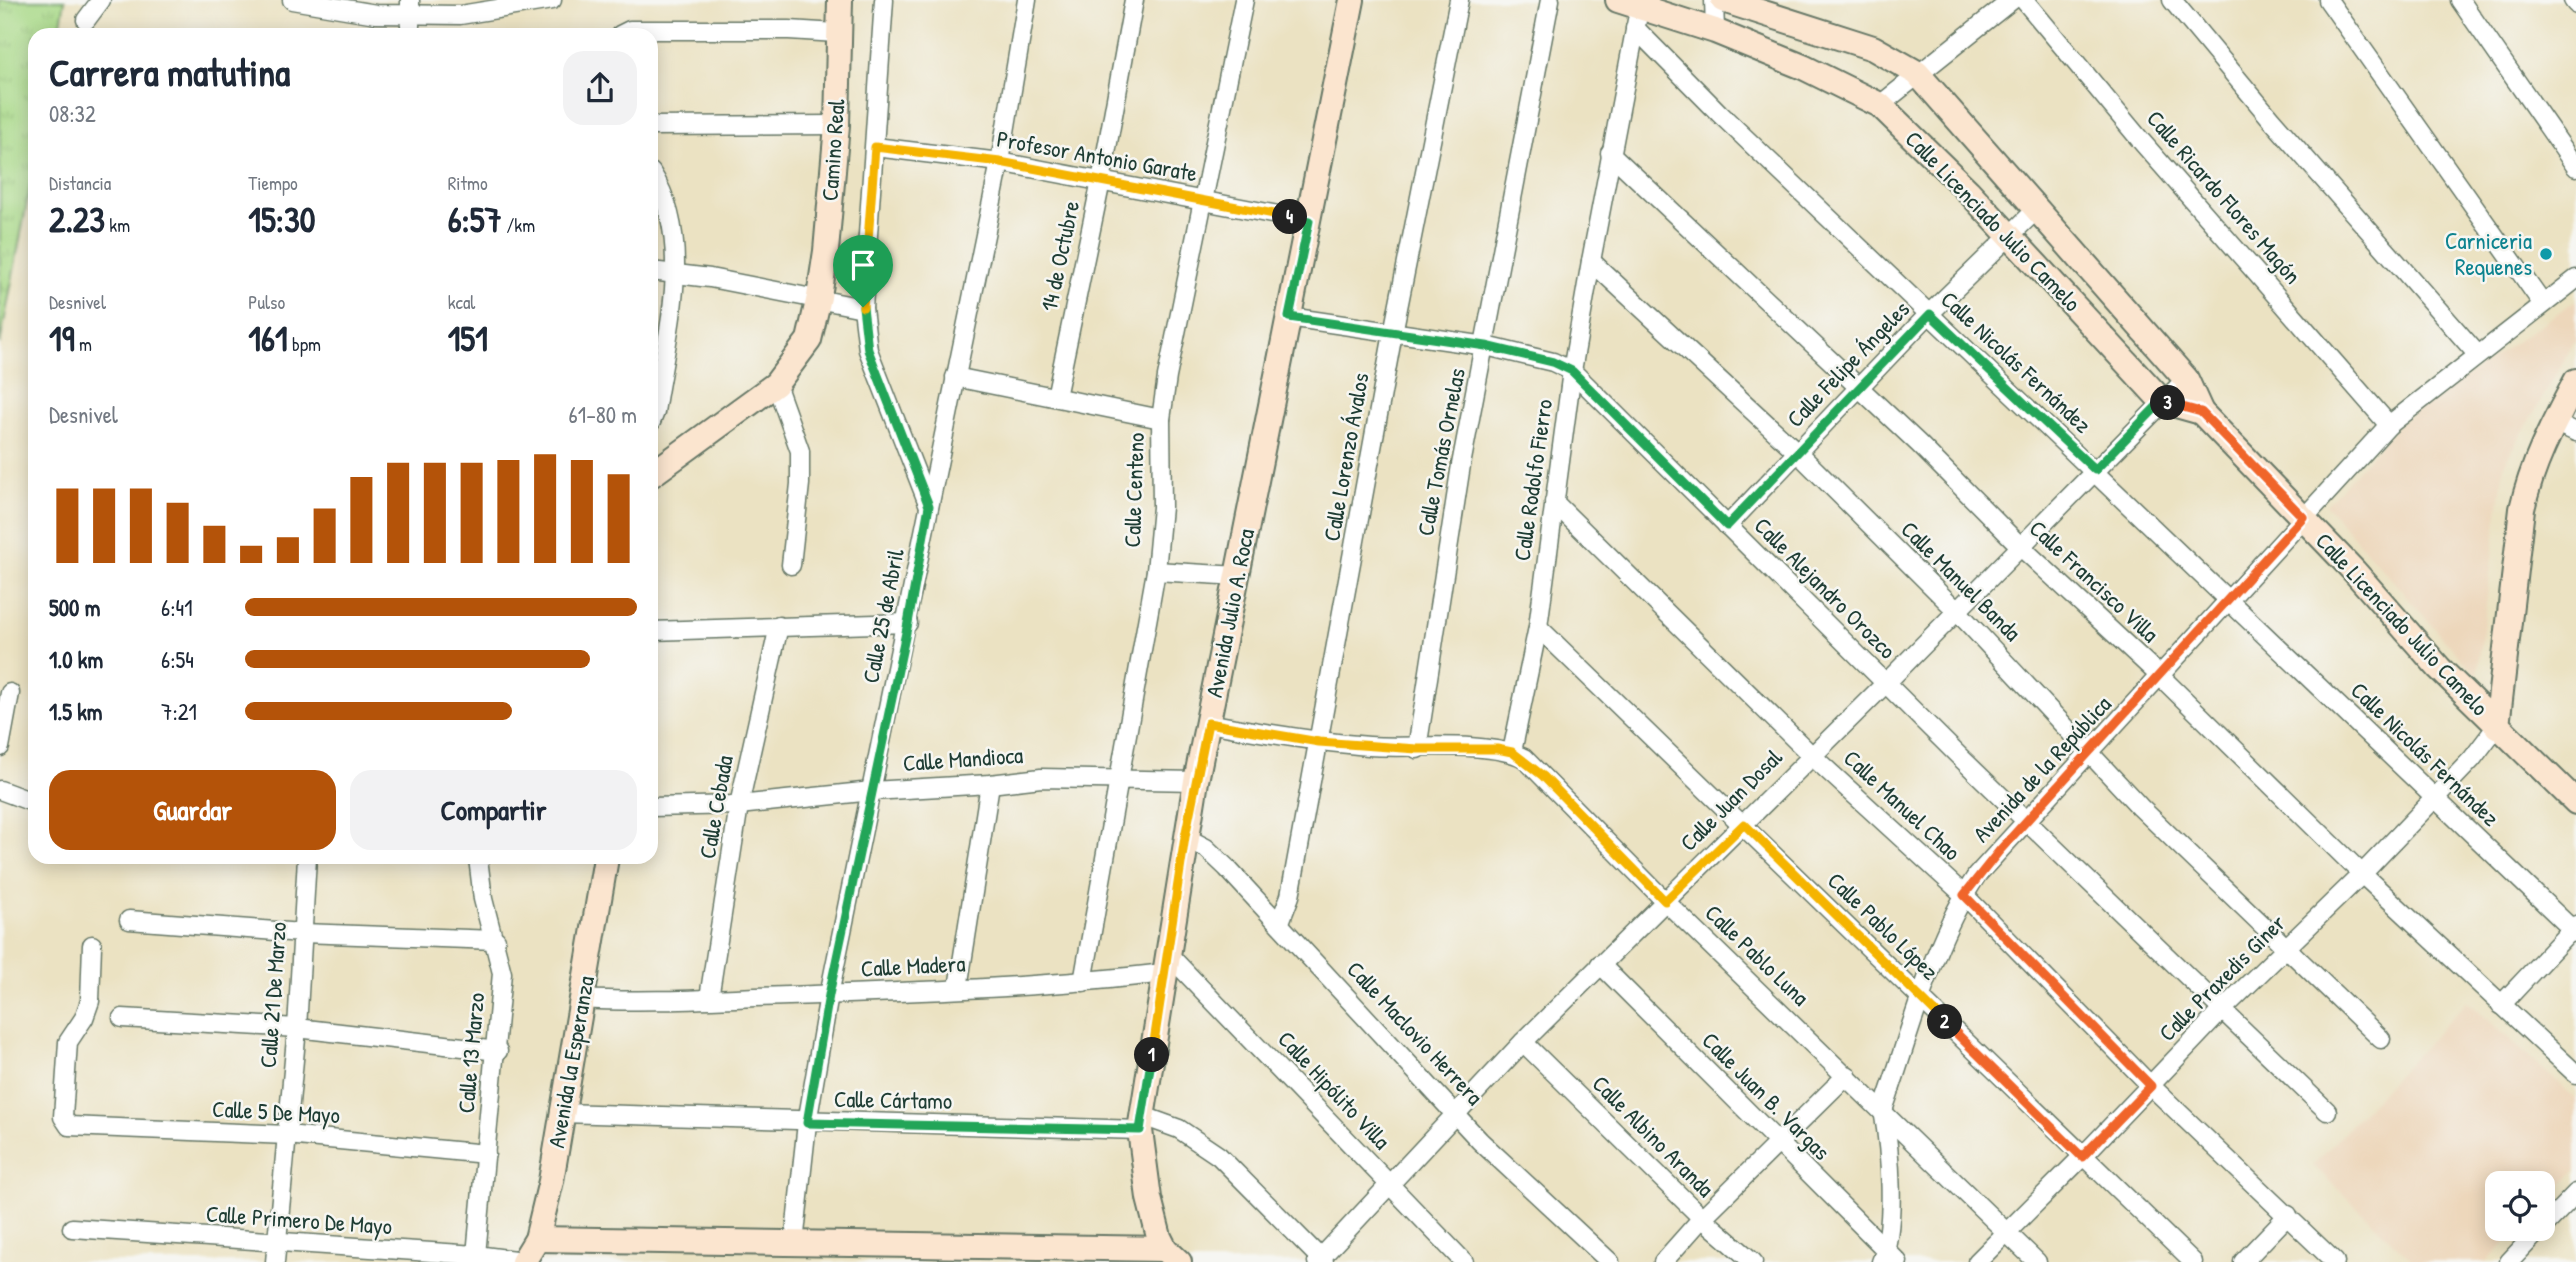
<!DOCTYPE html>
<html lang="es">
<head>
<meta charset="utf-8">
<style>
  body { margin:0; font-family:"Patrick Hand",sans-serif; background:#f2f2f3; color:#1f2937; height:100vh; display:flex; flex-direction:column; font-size:26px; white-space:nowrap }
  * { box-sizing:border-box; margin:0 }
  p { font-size:23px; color:#747a83 }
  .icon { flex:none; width:38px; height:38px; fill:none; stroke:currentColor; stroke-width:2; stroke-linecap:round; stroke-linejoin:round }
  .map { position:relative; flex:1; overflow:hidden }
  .sheet { position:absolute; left:28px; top:28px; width:630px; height:836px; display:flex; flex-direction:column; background:#fff; border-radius:21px; box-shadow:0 4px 18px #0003 }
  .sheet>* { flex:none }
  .buttons { position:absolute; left:2485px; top:1171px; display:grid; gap:14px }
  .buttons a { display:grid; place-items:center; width:70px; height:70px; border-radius:14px; background:#fff; box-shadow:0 4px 18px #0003; font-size:35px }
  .pin { position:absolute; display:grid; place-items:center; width:60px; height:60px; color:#fff; margin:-72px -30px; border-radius:50% 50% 50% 0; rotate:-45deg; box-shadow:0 0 7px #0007 }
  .pin .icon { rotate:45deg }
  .km { position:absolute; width:35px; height:35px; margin:-18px; border-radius:50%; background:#222; color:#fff; font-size:19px; line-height:35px; text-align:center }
  .round { display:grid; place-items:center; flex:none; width:74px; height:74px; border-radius:21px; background:#f2f2f3 }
  .headline { display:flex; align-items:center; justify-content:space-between; height:119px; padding:0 21px }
  h1 { font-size:38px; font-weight:800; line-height:52px }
  .stats { display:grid; grid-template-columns:repeat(3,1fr); gap:10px; height:119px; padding:7px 21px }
  .stats div { display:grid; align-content:center }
  .stats b { font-size:35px; font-weight:800 }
  .stats small { font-size:19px; font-weight:400 }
  .stats p { font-size:19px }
  .chart { height:196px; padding:14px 21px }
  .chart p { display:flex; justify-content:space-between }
  .chart svg { width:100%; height:126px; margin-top:7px; stroke:#b45309; stroke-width:6 }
  .action { display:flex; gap:14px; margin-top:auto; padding:14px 21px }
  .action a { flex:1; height:80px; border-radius:21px; background:#b45309; color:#fff; font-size:28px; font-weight:800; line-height:80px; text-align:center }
  .action a+a { background:#f2f2f3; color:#1f2937 }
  ul { padding:0 21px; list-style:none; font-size:23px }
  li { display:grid; grid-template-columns:112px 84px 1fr; align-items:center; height:52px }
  li i { height:18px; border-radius:9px; background:#b45309 }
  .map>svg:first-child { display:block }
  .built { fill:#edd7bb }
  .grass { fill:url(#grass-tufts); stroke:#648b5e; stroke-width:2 }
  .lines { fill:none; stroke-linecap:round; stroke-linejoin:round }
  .street-casing { stroke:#676; stroke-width:21 }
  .secondary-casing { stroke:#676; stroke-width:28 }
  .street { stroke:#fff; stroke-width:18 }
  .secondary { stroke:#fbe5cf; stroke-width:24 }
  .split-1-casing { stroke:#fff; stroke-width:14 }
  .split-2-casing { stroke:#fff; stroke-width:14 }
  .split-3-casing { stroke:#fff; stroke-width:14 }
  .split-4-casing { stroke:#fff; stroke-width:14 }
  .split-5-casing { stroke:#fff; stroke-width:14 }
  .split-1 { stroke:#22a559; stroke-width:9 }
  .split-2 { stroke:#f5b400; stroke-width:9 }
  .split-3 { stroke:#f0652b; stroke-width:9 }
  .split-4 { stroke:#22a559; stroke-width:9 }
  .split-5 { stroke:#f5b400; stroke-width:9 }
  .culture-dot { fill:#0f9aa8; stroke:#f6f6f2; stroke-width:2.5 }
  .labels { text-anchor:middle; stroke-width:5; stroke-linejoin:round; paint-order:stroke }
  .street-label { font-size:23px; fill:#1f3d34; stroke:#f6f6f2 }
  .culture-label { font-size:23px; fill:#0d838f; stroke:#f6f6f2; text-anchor:end }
</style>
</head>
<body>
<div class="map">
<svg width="2576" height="1262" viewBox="0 0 2576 1262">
  <defs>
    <pattern id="grass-tufts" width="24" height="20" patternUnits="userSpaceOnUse" patternTransform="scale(1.75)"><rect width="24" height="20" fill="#a8d987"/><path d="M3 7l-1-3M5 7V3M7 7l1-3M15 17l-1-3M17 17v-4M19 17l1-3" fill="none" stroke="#90bb75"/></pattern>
  </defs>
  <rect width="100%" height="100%" fill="#f6f6f2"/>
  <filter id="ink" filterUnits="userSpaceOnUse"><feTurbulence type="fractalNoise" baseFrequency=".0143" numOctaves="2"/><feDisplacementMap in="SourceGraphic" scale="14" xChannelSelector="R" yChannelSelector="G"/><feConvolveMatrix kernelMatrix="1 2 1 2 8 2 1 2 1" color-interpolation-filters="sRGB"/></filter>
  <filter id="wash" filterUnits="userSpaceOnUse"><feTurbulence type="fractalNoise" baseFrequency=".00686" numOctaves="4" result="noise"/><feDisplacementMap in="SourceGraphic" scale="28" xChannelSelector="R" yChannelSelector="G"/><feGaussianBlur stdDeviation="1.57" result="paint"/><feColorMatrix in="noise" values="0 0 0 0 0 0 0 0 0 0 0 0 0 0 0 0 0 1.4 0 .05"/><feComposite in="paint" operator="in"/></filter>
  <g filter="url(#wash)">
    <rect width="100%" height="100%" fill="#ebe2c2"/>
    <g class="built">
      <path d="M2576 300V339L2504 465 2477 676 2326 505 2401 422Z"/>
      <path d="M2467 1001 2576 1099V1170L2543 1204V1183H2497V1228L2519 1229 2486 1262H2414L2313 1165Z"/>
    </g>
    <path class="grass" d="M0 0H65L59 35H35V160L0 344Z"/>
  </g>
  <g filter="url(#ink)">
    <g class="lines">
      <g class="street-casing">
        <g id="street">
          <path d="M292 0 376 14 460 15 552 0"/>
          <path d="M884 0 863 308 868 350 929 506"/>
          <path d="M1714 0 1715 31"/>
          <path d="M2024 0 2142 142 2389 425"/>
          <path d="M2172 0 2271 119 2477 354"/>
          <path d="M2328 0 2542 303"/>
          <path d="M2460 0 2576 167"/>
          <path d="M2573 0 2576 4"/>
          <path d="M86 20 101 0"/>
          <path d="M1635 28 1719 113 2576 933"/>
          <path d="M410 35V0"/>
          <path d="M620 35 630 30H789L837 33"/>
          <path d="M1880 105 2012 0"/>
          <path d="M651 126 837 125"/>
          <path d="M875 147 1000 162 1309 221"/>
          <path d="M1610 153 1919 444 2021 547 2160 676 2362 874 2576 1074"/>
          <path d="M651 172C696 241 666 336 655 412L651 422"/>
          <path d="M1591 261 1797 452 1957 611 2140 807 2381 1039"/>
          <path d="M651 271 710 278 863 308"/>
          <path d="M1289 317 1486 346 1553 362 1572 371 1961 758 2327 1111"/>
          <path d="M955 377 1161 419"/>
          <path d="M776 384 800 451V484L791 565"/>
          <path d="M1056 397 1101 181 1134 0"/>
          <path d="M2554 422 2576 432"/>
          <path d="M1554 502 1811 755 1964 895 2151 1086 2335 1262"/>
          <path d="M1727 526 1929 314 2037 209"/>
          <path d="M1156 571 1238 576"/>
          <path d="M1538 627 2193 1262"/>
          <path d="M651 631 908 623"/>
          <path d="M1208 723C1262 733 1315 742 1369 746 1412 749 1487 740 1524 758L1665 901 2037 1262"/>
          <path d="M0 747 10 693"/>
          <path d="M1417 749 1461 465 1550 0"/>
          <path d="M1512 752 1538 627 1572 371 1591 261 1637 20"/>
          <path d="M0 790 35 803"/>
          <path d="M651 807 739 805 872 791 990 784 1041 778 1196 781"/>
          <path d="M1185 837 1206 848 1227 868 1480 1141 1610 1262"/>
          <path d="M129 920 302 933 496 940"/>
          <path d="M1280 922 1290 896 1393 333 1459 0"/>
          <path d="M92 945 90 1001 84 1018 68 1042 63 1117 69 1126 287 1135 486 1154"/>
          <path d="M1167 953 1464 1262"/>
          <path d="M1600 964 1898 1262"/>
          <path d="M1083 982 1156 571 1162 507 1161 419 1167 377 1244 0"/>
          <path d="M958 988 990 784"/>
          <path d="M709 998 739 805 779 626"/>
          <path d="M580 999C650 1003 718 998 788 996 913 992 1039 988 1164 973"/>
          <path d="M2501 1005 2576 925"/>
          <path d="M122 1018 297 1028 498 1051"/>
          <path d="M1523 1042 1702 1218 1753 1262"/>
          <path d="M561 1113 1140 1130"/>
          <path d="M1143 1116 1179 1129 1219 1156 1324 1262"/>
          <path d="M2543 1227 2576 1193"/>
          <path d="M72 1228 476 1255 523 1261"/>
          <path d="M794 1243 807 1123 829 995 1000 162 1027 0"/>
          <path d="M476 1255 502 973 483 899 478 858"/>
          <path d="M275 1262 297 1028 307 858"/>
          <path d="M1317 1262 1523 1042 1886 683 2186 379"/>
          <path d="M1663 1262 1702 1218 1847 1075"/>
          <path d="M1881 1262C1897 1226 1890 1149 1883 1110 1911 1032 1931 944 1977 875L2389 425 2576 279"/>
          <path d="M1977 1262 2082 1157 2223 1009 2362 874 2472 759 2497 726"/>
          <path d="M2243 1262 2288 1215"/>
          <path d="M2509 1262 2541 1228"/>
        </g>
      </g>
      <g class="secondary-casing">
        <g id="secondary">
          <path d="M1618 0 1715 31 1803 67 1880 105 1968 191 2162 401 2201 412"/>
          <path d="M1723 0 1873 48 1917 73 2186 379 2201 412 2354 571 2439 668 2576 802"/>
          <path d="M651 475 776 384 809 340 819 297 826 251 837 125 840 0"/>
          <path d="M2497 726 2522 509C2533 461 2554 423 2576 381"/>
          <path d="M537 1239 1165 1249"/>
          <path d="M523 1262 537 1239 551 1181 606 858"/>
          <path d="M1179 1262 1165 1249 1159 1237 1149 1198 1140 1130 1196 781 1352 0"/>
        </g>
      </g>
      <use href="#street" class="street"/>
      <use href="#secondary" class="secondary"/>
    </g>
  </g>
  <g class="lines" filter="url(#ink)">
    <g class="split-1-casing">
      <path id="split-1" d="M863 307 868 350 929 506 908 623 829 995 807 1123 1140 1130 1152 1055"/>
    </g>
    <g class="split-2-casing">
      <path id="split-2" d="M1152 1055 1185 837 1208 723 1319 742 1417 749H1497L1512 752 1543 776 1665 901 1744 824 1945 1022"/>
    </g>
    <g class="split-3-casing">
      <path id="split-3" d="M1945 1022 2082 1157 2151 1086 1964 895 2000 850 2303 517 2201 412 2168 403"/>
    </g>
    <g class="split-4-casing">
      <path id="split-4" d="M1290 217 1309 221 1289 317 1486 346 1553 362 1572 371 1727 526 1930 314 2095 470 2162 401 2168 403"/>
    </g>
    <g class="split-5-casing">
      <path id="split-5" d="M863 307 875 147 1000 162 1290 217"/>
    </g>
    <use href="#split-1" class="split-1"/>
    <use href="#split-2" class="split-2"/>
    <use href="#split-3" class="split-3"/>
    <use href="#split-4" class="split-4"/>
    <use href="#split-5" class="split-5"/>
  </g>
  <circle class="culture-dot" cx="2546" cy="254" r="7"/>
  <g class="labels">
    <g class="street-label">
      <text transform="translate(833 150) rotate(-86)" y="8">Camino Real</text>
      <text transform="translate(1097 156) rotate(10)" y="8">Profesor Antonio Garate</text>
      <text transform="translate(2224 197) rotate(49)" y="8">Calle Ricardo Flores Magón</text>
      <text transform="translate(1993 221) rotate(46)" y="8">Calle Licenciado Julio Camelo</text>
      <text transform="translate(1060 256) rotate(-78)" y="8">14 de Octubre</text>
      <text transform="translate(2016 362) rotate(43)" y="8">Calle Nicolás Fernández</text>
      <text transform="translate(1848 364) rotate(-46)" y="8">Calle Felipe Ángeles</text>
      <text transform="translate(1441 452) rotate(-79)" y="8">Calle Tomás Ornelas</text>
      <text transform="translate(1346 457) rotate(-80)" y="8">Calle Lorenzo Ávalos</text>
      <text transform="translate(1533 480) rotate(-82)" y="8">Calle Rodolfo Fierro</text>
      <text transform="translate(1134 490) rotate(-88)" y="8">Calle Centeno</text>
      <text transform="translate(1961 581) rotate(45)" y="8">Calle Manuel Banda</text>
      <text transform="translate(2094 581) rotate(43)" y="8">Calle Francisco Villa</text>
      <text transform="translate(1825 588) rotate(45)" y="8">Calle Alejandro Orozco</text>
      <text transform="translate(1230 613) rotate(-79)" y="8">Avenida Julio A. Roca</text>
      <text transform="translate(883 616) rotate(-79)" y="8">Calle 25 de Abril</text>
      <text transform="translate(2402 624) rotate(47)" y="8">Calle Licenciado Julio Camelo</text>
      <text transform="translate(2425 754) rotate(44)" y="8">Calle Nicolás Fernández</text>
      <text transform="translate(963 759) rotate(-4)" y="8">Calle Mandioca</text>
      <text transform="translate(2042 769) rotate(-47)" y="8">Avenida de la República</text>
      <text transform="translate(1731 800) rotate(-45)" y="8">Calle Juan Dosal</text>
      <text transform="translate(1902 805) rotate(43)" y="8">Calle Manuel Chao</text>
      <text transform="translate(716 807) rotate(-80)" y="8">Calle Cebada</text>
      <text transform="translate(1883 926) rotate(44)" y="8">Calle Pablo López</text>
      <text transform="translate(1757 955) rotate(44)" y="8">Calle Pablo Luna</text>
      <text transform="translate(913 966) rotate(-3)" y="8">Calle Madera</text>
      <text transform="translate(2222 978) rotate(-45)" y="8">Calle Praxedis Giner</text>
      <text transform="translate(273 995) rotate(-86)" y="8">Calle 21 De Marzo</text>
      <text transform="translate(1415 1033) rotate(47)" y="8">Calle Maclovio Herrera</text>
      <text transform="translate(471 1053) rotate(-85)" y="8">Calle 13 Marzo</text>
      <text transform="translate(571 1062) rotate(-80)" y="8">Avenida la Esperanza</text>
      <text transform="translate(1334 1090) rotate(47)" y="8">Calle Hipólito Villa</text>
      <text transform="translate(1766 1096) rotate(45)" y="8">Calle Juan B. Vargas</text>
      <text transform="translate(893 1100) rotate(1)" y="8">Calle Cártamo</text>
      <text transform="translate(276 1112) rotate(3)" y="8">Calle 5 De Mayo</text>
      <text transform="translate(1653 1136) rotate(45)" y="8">Calle Albino Aranda</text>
      <text transform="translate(299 1220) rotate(4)" y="8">Calle Primero De Mayo</text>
    </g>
    <g class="culture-label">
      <text x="2532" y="249">Carniceria<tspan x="2532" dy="26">Requenes</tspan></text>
    </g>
  </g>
</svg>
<div class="buttons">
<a><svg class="icon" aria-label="locate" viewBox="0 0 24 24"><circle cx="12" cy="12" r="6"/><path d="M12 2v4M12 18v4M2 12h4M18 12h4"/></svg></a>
</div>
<div class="pin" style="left:863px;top:307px;background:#1e9e55"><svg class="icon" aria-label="arrive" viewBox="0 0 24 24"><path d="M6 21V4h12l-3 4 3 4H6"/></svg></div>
<b class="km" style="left:1152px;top:1055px">1</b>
<b class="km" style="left:1945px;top:1022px">2</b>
<b class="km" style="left:2168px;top:403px">3</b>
<b class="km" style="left:1290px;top:217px">4</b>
<section class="sheet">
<div class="headline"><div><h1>Carrera matutina</h1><p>08:32</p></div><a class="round"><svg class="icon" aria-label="share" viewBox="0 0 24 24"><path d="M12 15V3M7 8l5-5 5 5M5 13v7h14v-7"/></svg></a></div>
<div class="stats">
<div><p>Distancia</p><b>2.23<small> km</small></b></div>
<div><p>Tiempo</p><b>15:30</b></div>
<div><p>Ritmo</p><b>6:57<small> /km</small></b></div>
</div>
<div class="stats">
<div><p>Desnivel</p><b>19<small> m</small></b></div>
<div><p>Pulso</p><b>161<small> bpm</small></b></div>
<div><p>kcal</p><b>151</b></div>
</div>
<div class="chart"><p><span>Desnivel</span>61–80 m</p>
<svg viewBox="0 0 160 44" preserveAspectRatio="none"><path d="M5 44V18M15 44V18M25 44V18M35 44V23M45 44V31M55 44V38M65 44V35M75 44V25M85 44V14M95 44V9M105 44V9M115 44V9M125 44V8M135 44V6M145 44V8M155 44V13"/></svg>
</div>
<ul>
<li><b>500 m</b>6:41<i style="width:100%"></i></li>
<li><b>1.0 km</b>6:54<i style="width:88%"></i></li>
<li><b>1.5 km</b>7:21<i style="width:68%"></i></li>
</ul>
<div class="action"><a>Guardar</a><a>Compartir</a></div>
</section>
</div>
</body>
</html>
